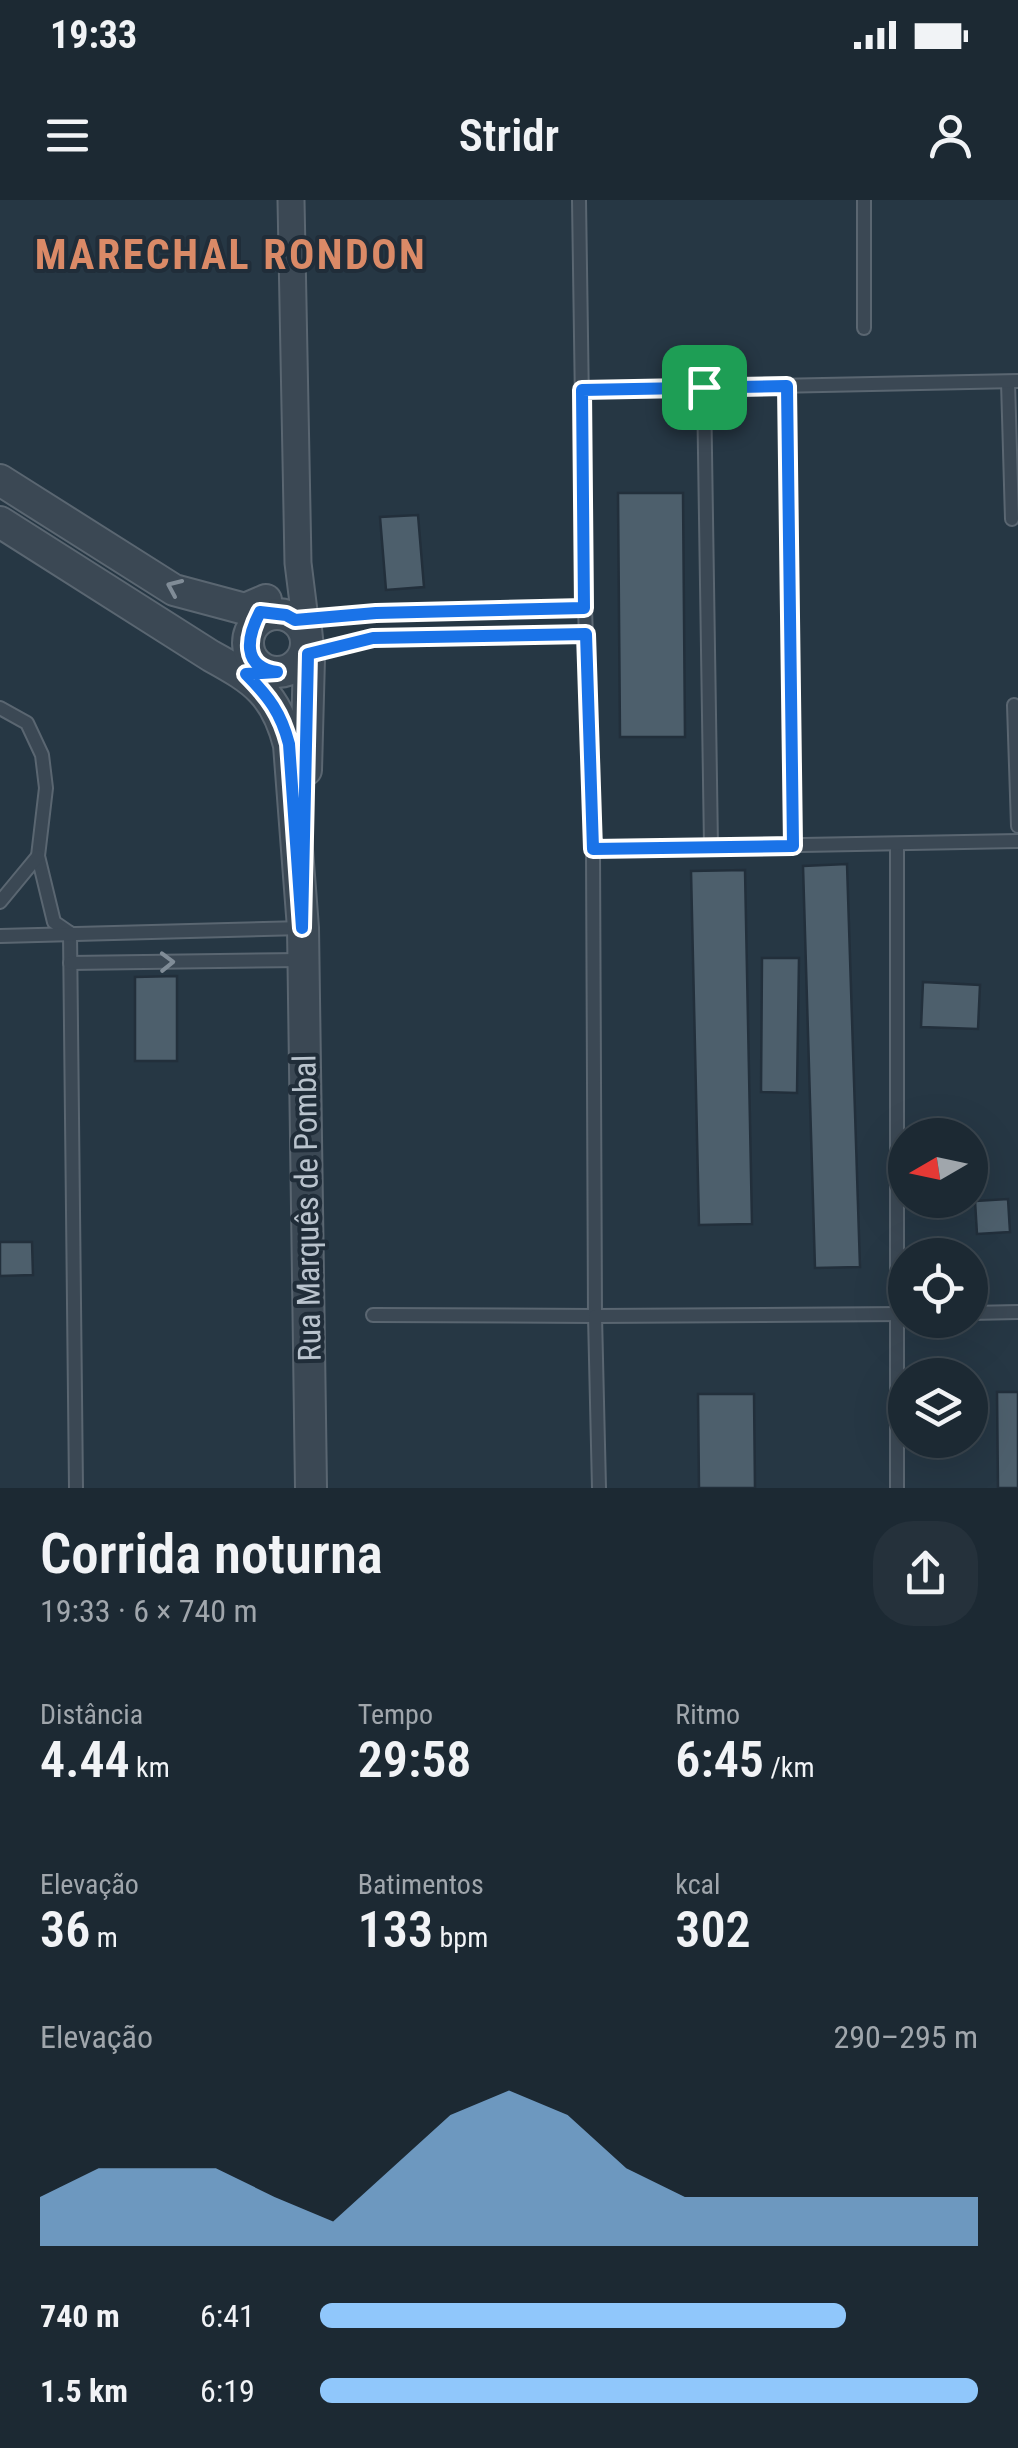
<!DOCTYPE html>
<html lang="pt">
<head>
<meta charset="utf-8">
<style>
  body { margin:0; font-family:"Roboto Condensed",sans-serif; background:#25313b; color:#f1f3f6; height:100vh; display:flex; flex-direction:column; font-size:38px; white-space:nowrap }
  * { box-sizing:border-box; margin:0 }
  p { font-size:32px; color:#a0a6ac }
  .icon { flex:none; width:55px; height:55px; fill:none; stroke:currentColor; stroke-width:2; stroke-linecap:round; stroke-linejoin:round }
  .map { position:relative; height:1288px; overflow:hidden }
  .sheet { display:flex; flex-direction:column; background:#1c2933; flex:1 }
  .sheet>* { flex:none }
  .needle { width:65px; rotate:261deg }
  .buttons { position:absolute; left:888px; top:918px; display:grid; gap:20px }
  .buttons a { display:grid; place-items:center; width:100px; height:100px; border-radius:50%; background:#1c2933; box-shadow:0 10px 40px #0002,0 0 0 2px #3a454e; font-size:50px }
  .pin { position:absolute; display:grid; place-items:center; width:85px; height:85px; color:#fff; margin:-42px; border-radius:20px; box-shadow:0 5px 15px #0006 }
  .round { display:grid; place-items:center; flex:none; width:105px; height:105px; border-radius:40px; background:#25313b }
  .head { display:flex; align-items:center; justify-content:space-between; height:170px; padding:0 40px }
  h1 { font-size:55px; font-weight:600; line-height:75px }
  .metrics { display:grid; grid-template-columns:repeat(3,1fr); gap:15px; height:170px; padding:10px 40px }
  .metrics div { display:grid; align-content:center }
  .metrics b { font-size:50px; font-weight:600 }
  .metrics small { font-size:28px; font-weight:400 }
  .metrics p { font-size:28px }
  .chart { height:280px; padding:20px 40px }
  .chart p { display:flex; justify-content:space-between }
  .chart svg { width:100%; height:180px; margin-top:10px; fill:#90c7fb; opacity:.7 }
  ul { padding:0 40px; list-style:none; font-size:32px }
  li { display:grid; grid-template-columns:160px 120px 1fr; align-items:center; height:75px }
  li i { height:25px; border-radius:12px; background:#90c7fb }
  .status { display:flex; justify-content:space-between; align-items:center; height:70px; padding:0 50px; background:#1c2933; direction:ltr }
  .status svg { height:28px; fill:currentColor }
  header { display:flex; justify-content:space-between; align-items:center; height:130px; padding:0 40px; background:#1c2933; font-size:45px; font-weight:600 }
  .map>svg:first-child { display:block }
  .building { fill:#4d5f6c; stroke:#222f3b; stroke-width:2.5 }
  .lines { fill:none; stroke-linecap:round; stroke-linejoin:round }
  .service-casing { stroke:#5a6671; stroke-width:16 }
  .minor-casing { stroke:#5a6671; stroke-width:29 }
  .tertiary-casing { stroke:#5a6671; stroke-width:34 }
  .service { stroke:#3b4854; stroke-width:12 }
  .minor { stroke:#3b4854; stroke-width:25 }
  .tertiary { stroke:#3b4854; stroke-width:30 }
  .oneway { stroke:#808c97 }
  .route-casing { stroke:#fff; stroke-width:20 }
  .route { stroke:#1a73e8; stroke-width:12 }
  .labels { text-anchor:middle; stroke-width:8; stroke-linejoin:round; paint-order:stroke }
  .street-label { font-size:32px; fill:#b9c3cd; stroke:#202d39 }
  .district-label { font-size:42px; font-weight:bold; letter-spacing:2.5px; fill:#da8a67; stroke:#202d39 }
</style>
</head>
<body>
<div class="status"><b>19:33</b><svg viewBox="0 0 49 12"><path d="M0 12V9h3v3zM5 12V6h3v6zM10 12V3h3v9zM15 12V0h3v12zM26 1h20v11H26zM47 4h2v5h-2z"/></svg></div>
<header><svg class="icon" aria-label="menu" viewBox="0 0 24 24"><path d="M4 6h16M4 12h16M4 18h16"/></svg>Stridr<svg class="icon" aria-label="person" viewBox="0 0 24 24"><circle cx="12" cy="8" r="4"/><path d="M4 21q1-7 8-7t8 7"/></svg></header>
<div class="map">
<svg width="1018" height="1288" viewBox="0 0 1018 1288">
  <rect width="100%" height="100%" fill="#263744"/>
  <g class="building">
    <path d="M618 293H683L685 537H620Z"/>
    <path d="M418 315 424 387 386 390 380 317Z"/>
    <path d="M847 664 860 1067 815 1068 803 666Z"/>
    <path d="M745 670 752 1024 699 1025 691 671Z"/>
    <path d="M762 758H799L797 893 761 892Z"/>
    <path d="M177 776V861H135V777Z"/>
    <path d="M923 782 980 785 978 829 921 827Z"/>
    <path d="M1008 999 1010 1032 977 1034 975 1001Z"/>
    <path d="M0 1042H32L33 1075 0 1076Z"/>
    <path d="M997 1192H1018V1288H998Z"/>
    <path d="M698 1194H754L755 1288H699Z"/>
  </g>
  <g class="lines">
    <g class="service-casing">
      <g id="service">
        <path d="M864 128V0"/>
        <path d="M1008 182 1012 319"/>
        <path d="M787 186 793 646"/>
        <path d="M704 187 711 646"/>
        <path d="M582 190 1018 181"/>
        <path d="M307 419 376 413 585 408"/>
        <path d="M311 453 373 438 586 434"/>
        <path d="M1014 505 1018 626"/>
        <path d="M0 508 27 523 42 555 46 588 38 656 54 722 70 733"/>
        <path d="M897 644V1288"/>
        <path d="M593 649 1018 641"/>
        <path d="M0 702 38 656"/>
        <path d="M70 733 76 1288"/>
        <path d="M0 736 303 728"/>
        <path d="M70 763 302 760"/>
        <path d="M970 1113 1018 1112"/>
        <path d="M373 1115 595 1116 593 649 585 408 579 0"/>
        <path d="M599 1288 595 1116 905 1114"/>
      </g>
    </g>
    <g class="minor-casing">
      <path id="minor" d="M291 0 298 363 305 419"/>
    </g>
    <g class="tertiary-casing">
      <g id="tertiary">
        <path d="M0 280 174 390 245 409 266 400"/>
        <path d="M0 322 211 456C255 480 276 494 289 545L303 728 311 1288"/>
        <circle cx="277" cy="443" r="29"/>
        <path d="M295 420 305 419 309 458 306 570"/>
      </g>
    </g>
    <use href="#service" class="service"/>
    <use href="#minor" class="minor"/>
    <use href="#tertiary" class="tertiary"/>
  </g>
  <defs><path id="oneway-chevron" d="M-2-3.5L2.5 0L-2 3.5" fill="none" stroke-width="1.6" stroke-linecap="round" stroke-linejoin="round" transform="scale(2.5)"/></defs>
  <g class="oneway">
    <use href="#oneway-chevron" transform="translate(174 387) rotate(-156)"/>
    <use href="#oneway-chevron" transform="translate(167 762) rotate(-1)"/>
  </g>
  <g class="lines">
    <g class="route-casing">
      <path id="route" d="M787 186 793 646 593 649 586 434 373 438 308 454 302 728 289 544C281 513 269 497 246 474L277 472C241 467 247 437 260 412L286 415 295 420 376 413 584 408 582 190Z"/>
    </g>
    <use href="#route" class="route"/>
  </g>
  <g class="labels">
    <g class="street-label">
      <text transform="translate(307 1008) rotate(-91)" y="11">Rua Marquês de Pombal</text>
    </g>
    <g class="district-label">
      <text x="231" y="69">MARECHAL RONDON</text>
    </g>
  </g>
</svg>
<div class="buttons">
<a><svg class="needle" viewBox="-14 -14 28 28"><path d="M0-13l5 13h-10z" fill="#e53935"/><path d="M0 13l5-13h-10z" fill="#a0a6ac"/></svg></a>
<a><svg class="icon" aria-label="locate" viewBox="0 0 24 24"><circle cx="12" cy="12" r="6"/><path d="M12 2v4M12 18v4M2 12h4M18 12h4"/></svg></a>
<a><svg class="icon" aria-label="layers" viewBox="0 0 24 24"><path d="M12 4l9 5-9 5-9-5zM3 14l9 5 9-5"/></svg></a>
</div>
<div class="pin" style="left:704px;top:187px;background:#1e9e55"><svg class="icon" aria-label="arrive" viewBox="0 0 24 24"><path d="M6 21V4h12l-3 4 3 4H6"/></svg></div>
</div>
<section class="sheet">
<div class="head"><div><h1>Corrida noturna</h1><p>19:33 · 6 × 740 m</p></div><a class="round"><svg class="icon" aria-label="share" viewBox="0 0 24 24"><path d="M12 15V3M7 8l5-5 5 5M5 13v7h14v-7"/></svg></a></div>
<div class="metrics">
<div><p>Distância</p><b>4.44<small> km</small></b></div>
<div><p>Tempo</p><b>29:58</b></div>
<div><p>Ritmo</p><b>6:45<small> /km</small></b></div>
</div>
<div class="metrics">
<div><p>Elevação</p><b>36<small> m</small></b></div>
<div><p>Batimentos</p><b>133<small> bpm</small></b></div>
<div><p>kcal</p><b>302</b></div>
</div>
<div class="chart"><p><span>Elevação</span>290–295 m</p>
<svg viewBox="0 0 160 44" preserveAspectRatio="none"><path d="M0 44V32L10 25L20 25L30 25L40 32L50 38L60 25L70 12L80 6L90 12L100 25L110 32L120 32L130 32L140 32L150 32L160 32V44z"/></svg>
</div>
<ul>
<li><b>740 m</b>6:41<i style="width:80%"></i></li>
<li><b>1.5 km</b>6:19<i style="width:100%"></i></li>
</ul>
</section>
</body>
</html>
